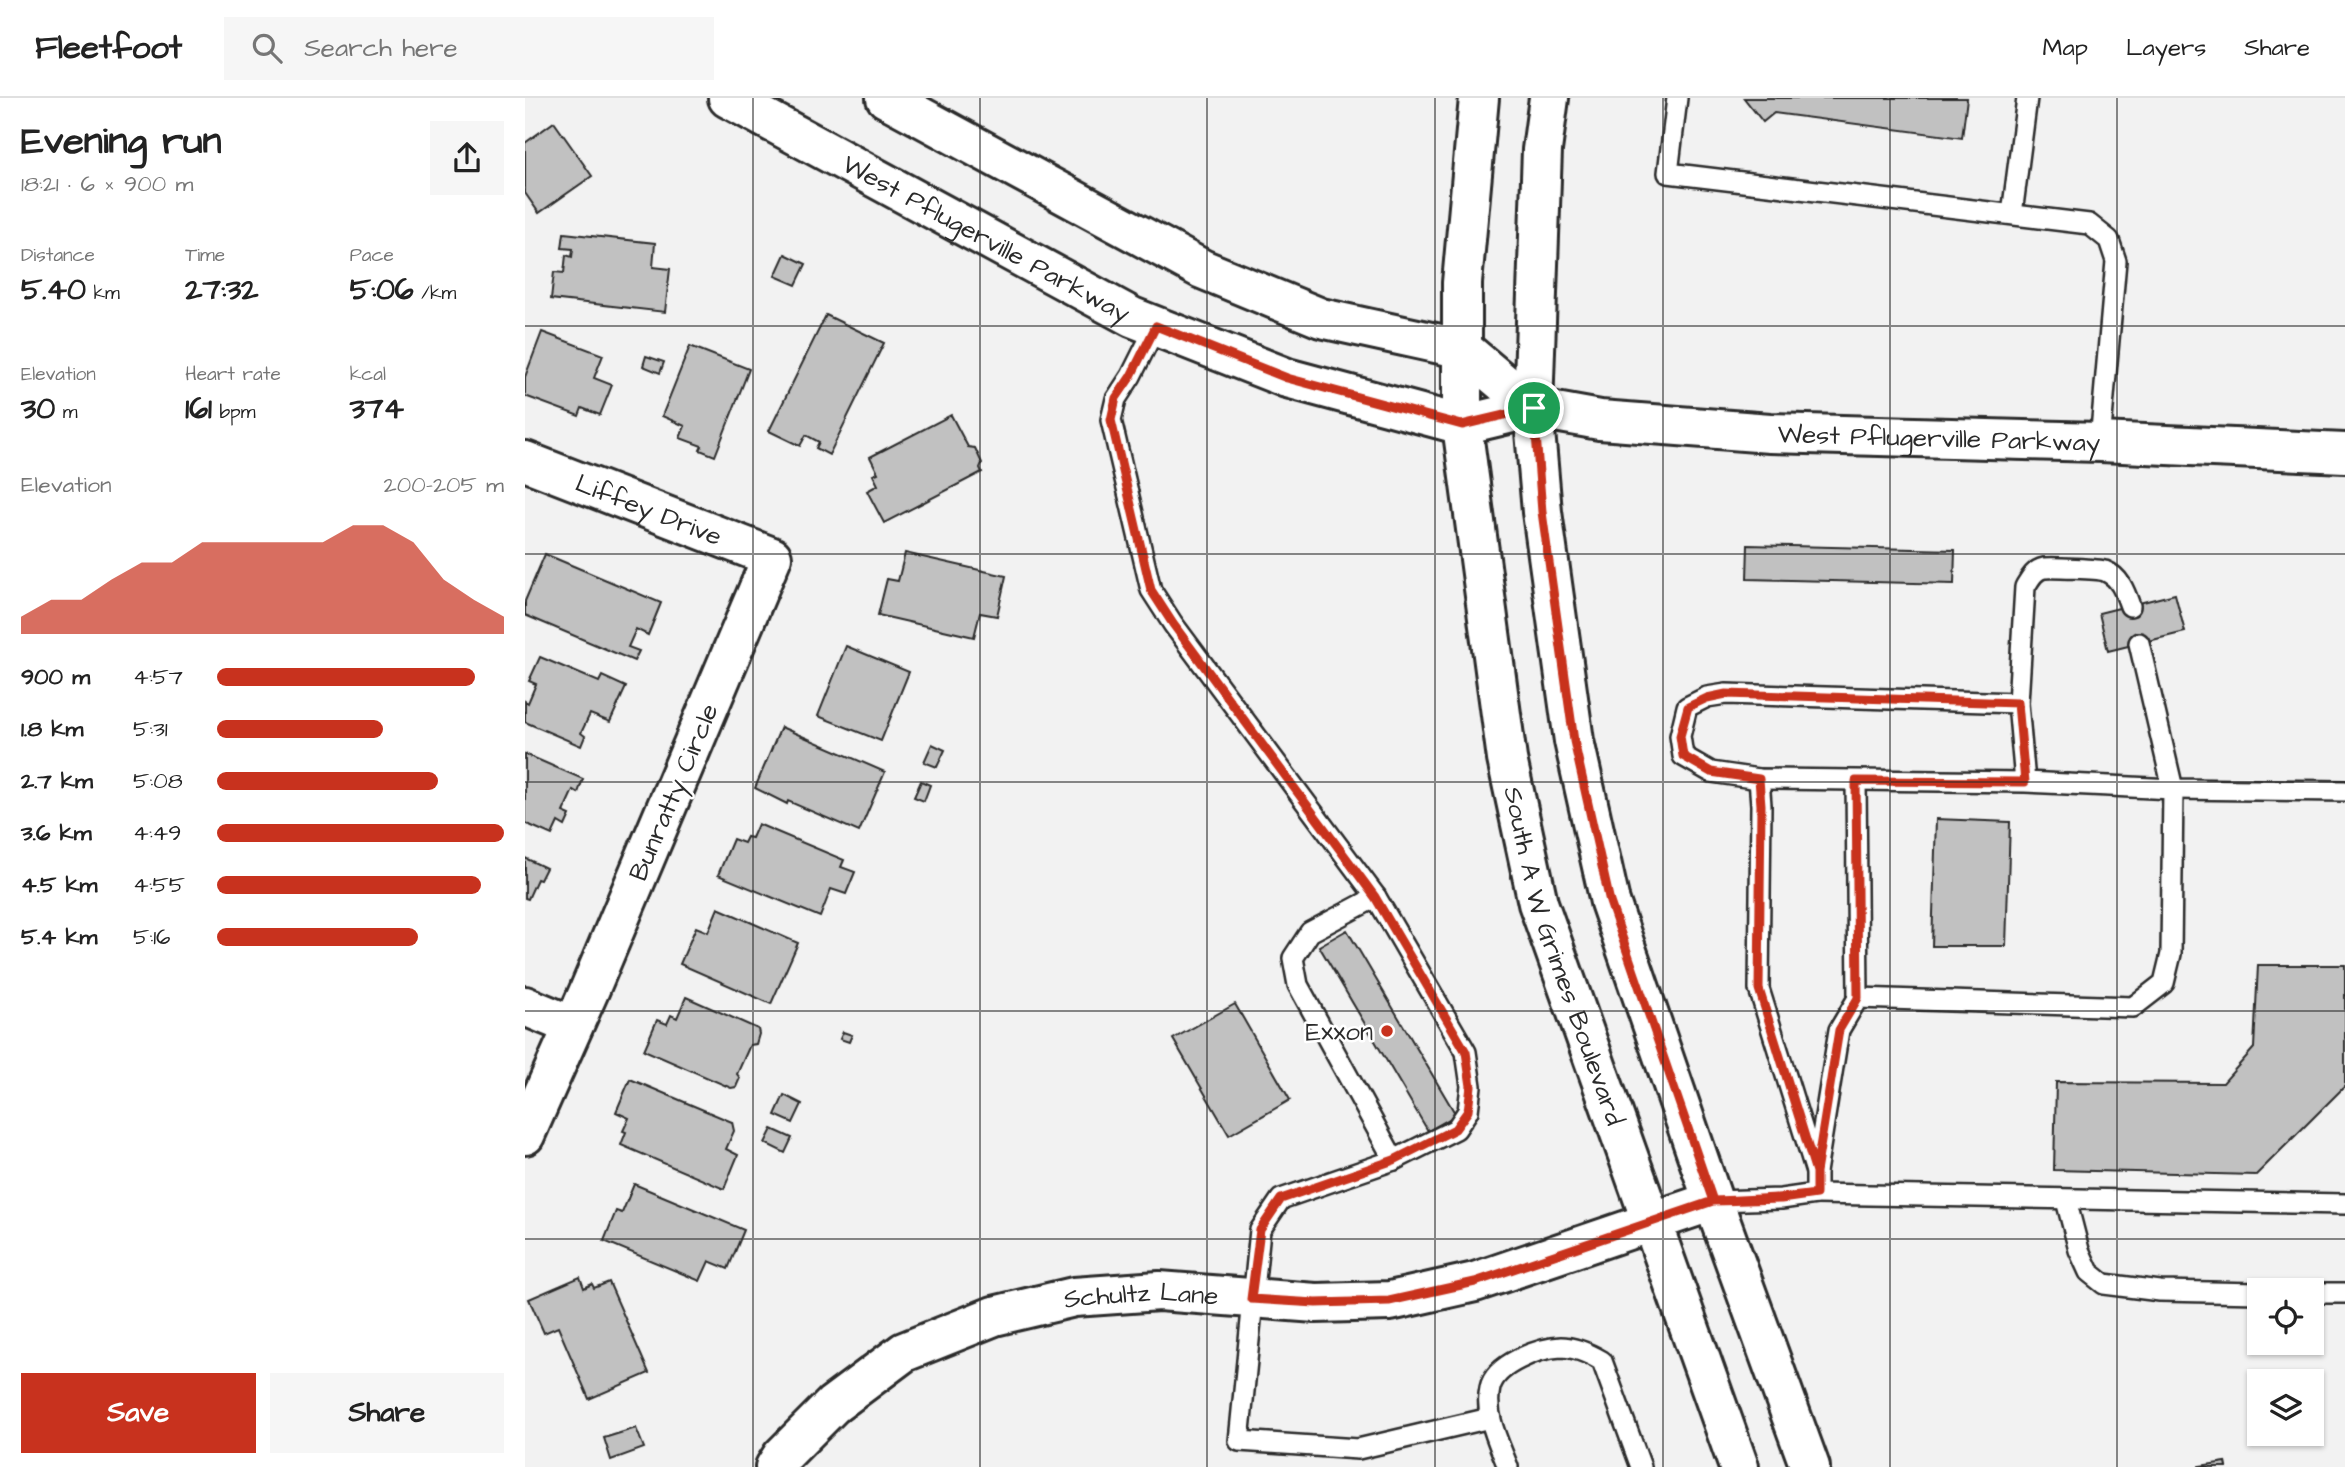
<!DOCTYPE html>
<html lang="en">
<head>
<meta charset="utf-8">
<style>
  body { margin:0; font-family:"Architects Daughter",sans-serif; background:#f6f6f6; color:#222; height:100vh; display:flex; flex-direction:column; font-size:26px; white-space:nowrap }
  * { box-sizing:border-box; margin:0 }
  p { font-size:23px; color:#767676 }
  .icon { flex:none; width:38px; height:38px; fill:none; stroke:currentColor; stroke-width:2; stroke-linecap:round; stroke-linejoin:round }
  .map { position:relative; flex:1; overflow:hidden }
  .sheet { display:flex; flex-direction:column; background:#fff; width:525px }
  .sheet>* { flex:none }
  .fabs { position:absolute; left:1722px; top:1180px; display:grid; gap:14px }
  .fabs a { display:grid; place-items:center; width:77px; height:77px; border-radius:0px; background:#fff; box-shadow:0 2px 5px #0004; font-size:35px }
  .pin { position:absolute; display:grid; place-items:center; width:60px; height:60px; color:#fff; margin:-30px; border:4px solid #fff; border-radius:50%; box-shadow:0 2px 7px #0007 }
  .round { display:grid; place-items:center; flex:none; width:74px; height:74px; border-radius:0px; background:#f6f6f6 }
  .overview { display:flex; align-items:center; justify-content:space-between; height:119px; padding:0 21px }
  h1 { font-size:38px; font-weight:700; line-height:52px }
  .metrics { display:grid; grid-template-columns:repeat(3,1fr); gap:10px; height:119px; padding:7px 21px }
  .metrics div { display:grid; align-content:center }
  .metrics b { font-size:30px; font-weight:700 }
  .metrics small { font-size:19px; font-weight:400 }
  .metrics p { font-size:19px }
  .chart { height:196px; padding:14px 21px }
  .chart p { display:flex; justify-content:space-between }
  .chart svg { width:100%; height:126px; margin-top:7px; fill:#c8321e; opacity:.7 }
  .button { display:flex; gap:14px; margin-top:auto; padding:14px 21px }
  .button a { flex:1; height:80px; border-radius:0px; background:#c8321e; color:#fff; font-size:28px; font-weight:700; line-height:80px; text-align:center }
  .button a+a { background:#f6f6f6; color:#222 }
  ul { padding:0 21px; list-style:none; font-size:23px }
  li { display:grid; grid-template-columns:112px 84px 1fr; align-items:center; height:52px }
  li i { height:18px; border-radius:9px; background:#c8321e }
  header { display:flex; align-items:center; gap:42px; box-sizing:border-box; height:98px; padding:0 35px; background:#fff; border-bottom:2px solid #e0e0e0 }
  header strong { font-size:33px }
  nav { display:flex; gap:38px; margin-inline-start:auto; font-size:24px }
  .search { width:490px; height:63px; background:#f6f6f6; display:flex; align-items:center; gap:18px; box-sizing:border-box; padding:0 24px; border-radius:0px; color:#767676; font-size:26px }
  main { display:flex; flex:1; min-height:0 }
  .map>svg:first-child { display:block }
  .building { fill:#c1c1c1; stroke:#2b2b2b; stroke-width:2 }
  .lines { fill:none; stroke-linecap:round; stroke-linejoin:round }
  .lane-casing { stroke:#2b2b2b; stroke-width:24 }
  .street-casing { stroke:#2b2b2b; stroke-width:44 }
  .secondary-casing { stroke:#2b2b2b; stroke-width:44 }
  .lane { stroke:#fff; stroke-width:19 }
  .street { stroke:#fff; stroke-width:38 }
  .secondary { stroke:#fff; stroke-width:38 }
  .route-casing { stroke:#fff; stroke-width:14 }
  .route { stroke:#c8321e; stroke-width:9 }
  .grid { fill:none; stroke:#2b2b2b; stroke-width:2; stroke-opacity:0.55 }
  .poi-dot { fill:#c8321e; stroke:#fff; stroke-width:2.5 }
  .labels { text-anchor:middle; stroke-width:5; stroke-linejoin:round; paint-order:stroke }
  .street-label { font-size:26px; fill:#2b2b2b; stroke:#fff }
  .poi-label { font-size:26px; fill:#2b2b2b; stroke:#fff; text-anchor:end }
</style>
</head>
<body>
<header>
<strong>Fleetfoot</strong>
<div class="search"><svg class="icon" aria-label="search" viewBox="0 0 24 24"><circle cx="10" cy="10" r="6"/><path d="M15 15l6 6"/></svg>Search here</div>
<nav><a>Map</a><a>Layers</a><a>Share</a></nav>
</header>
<main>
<section class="sheet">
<div class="overview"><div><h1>Evening run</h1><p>18:21 · 6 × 900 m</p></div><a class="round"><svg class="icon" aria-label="share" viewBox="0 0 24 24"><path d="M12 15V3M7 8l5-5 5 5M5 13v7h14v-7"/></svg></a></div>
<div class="metrics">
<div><p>Distance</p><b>5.40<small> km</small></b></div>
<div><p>Time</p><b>27:32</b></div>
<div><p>Pace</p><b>5:06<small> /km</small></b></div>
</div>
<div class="metrics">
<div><p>Elevation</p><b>30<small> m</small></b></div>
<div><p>Heart rate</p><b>161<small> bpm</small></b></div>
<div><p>kcal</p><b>374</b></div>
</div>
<div class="chart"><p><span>Elevation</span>200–205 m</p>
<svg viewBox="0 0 160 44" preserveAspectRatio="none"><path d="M0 44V38L10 32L20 32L30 25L40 19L50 19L60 12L70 12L80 12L90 12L100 12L110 6L120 6L130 12L140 25L150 32L160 38V44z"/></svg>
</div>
<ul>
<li><b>900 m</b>4:57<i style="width:90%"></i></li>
<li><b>1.8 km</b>5:31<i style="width:58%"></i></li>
<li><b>2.7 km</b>5:08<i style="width:77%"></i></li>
<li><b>3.6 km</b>4:49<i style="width:100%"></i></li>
<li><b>4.5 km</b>4:55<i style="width:92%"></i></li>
<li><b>5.4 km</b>5:16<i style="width:70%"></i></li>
</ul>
<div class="button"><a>Save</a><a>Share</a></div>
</section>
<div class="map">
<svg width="1820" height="1369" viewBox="0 0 1820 1369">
  <rect width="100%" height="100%" fill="#f2f2f2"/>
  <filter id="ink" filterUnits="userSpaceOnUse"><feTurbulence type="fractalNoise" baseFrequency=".0143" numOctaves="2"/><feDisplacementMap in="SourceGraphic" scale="14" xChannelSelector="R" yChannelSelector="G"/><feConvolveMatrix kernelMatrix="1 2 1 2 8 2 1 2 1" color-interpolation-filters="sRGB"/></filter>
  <g filter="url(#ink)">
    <g class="building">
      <path d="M1219 0H1442L1437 40 1249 15 1238 24Z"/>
      <path d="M29 24 67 78 14 115 0 95V45Z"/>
      <path d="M39 135 130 145 128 169 145 171 140 214 26 201 29 174 39 175 41 157 47 159 48 151 37 150Z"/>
      <path d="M260 156 281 166 271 187 250 178Z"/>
      <path d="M301 217 359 245 304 357 291 350 294 344 281 337 275 348 244 333Z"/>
      <path d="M17 234 78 257 69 280 87 287 75 317 57 310 54 318 0 298V279Z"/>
      <path d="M165 248 224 271 190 358 175 352 177 348 155 340 160 328 137 318Z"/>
      <path d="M121 258 139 264 135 275 118 268Z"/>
      <path d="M426 317 443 349 450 350 457 365 455 370 457 374 359 425 342 393 353 387 348 377 353 375 345 359Z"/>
      <path d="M1223 447 1430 452 1429 486 1222 481Z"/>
      <path d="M380 455 481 478 472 518 455 515 449 539 353 517 362 481 373 483Z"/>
      <path d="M20 456 136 505 123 537 111 531 103 549 114 553 109 563 0 517V503Z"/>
      <path d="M1650 496 1660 534 1583 553 1574 515Z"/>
      <path d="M321 548 384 574 356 643 293 618Z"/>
      <path d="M15 559 74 584 77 578 101 589 85 624 65 616 56 635 60 638 56 648 0 624V603L3 605 11 586 4 583Z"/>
      <path d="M256 629 360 674 334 734 263 703 262 706 230 690Z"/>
      <path d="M407 646 420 652 412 669 399 664Z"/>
      <path d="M0 656 58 681 53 695 48 692 38 714 45 717 40 728 33 724 27 737 0 725Z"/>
      <path d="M396 683 405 687 399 703 389 699Z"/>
      <path d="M1411 721 1485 724 1481 848H1407Z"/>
      <path d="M233 726 319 762 316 769 330 774 321 796 306 791 295 819 193 777 208 741 219 745 222 739 227 740Z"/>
      <path d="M0 760 21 770 15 782 12 781 3 801 0 800Z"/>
      <path d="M193 810 273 845 246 906 155 866 171 829 183 834Z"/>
      <path d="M822 832 931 1017 903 1033 794 848Z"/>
      <path d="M1733 867H1820V988L1731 1077 1529 1072 1531 984 1698 985 1729 950Z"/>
      <path d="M161 899 233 931 234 936 231 946 225 947 212 976 215 980 211 989 206 990 119 952 132 922 142 926 146 917 152 920Z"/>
      <path d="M710 906 765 1002 704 1037 648 941Z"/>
      <path d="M318 934 327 937 324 944 315 941Z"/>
      <path d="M105 981 207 1024 209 1033 201 1051 213 1057 199 1091 96 1047 101 1034 98 1033 104 1020 91 1014Z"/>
      <path d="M259 997 277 1006 268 1025 250 1017Z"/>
      <path d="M247 1031 267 1040 260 1055 240 1045Z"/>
      <path d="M109 1086 219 1132 203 1171 184 1163 175 1183 79 1143 91 1113 97 1115Z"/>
      <path d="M55 1179 59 1190 67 1186 69 1190 84 1184 124 1275 64 1301 33 1229 19 1235 4 1201Z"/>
      <path d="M111 1330 119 1350 86 1362 79 1340Z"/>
      <path d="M1701 1364 1702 1369H1674V1368Z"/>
    </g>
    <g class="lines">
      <g class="lane-casing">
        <g id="lane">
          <path d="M1152 0 1143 75 1564 126 1584 142 1591 163 1575 344"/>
          <path d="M1487 116 1502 0"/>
          <path d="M631 228 606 278 591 301 586 322 626 492 648 526 851 799 941 954 946 988 943 1013 931 1031 869 1062 756 1101 735 1132 714 1343 833 1351 965 1320"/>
          <path d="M1493 605 1500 489C1505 481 1509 472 1519 470 1526 469 1574 471 1580 473 1595 479 1600 494 1605 508"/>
          <path d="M1331 683 1333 900"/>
          <path d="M1500 684 1493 605 1201 596 1182 599 1162 609 1155 638 1158 658 1186 674 1234 681 1500 684 1648 691 1820 693"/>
          <path d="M851 799 785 834 768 860 773 887 869 1062"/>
          <path d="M1291 1074 1314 932 1333 900 1608 909 1639 885 1646 856 1648 691 1614 545"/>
          <path d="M1291 1096 1820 1106"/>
          <path d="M1541 1102 1554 1152 1564 1174 1579 1186 1635 1193 1734 1195"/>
          <path d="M1188 1103 1256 1101 1291 1096V1074L1234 891 1236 707 1234 681"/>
          <path d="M1787 1195H1820"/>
          <path d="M983 1369C974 1345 959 1317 965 1290 970 1266 1014 1250 1036 1249 1051 1249 1065 1256 1077 1263L1116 1369"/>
        </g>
      </g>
      <g class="street-casing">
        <g id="street">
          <path id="s1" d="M0 363 247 459 64 893 0 1037"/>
          <path d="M0 908 48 928"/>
        </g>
      </g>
      <g class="secondary-casing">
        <g id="secondary">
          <path id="s2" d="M203 0 607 219 762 280 937 327 1008 310 1075 322 1245 335 1575 344 1820 355"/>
          <path d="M361 0 677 171 796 220 938 251 1008 310"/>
          <path id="s3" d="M954 0 937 185V327L982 661 1013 805 1214 1369"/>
          <path d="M1024 0 1017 52 1008 310 1017 414 1049 643 1085 804 1188 1103 1285 1369"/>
          <path id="s4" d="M250 1369 257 1358 308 1307 379 1254 469 1218 549 1199 634 1193 791 1205 865 1203 950 1184 1188 1103"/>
        </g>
      </g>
      <use href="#lane" class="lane"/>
      <use href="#street" class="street"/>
      <use href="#secondary" class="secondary"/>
    </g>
  </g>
  <g class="lines" filter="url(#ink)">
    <g class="route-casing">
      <path id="route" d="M1009 310 937 327 762 280 631 228 606 278 591 300 586 322 626 492 648 526 850 799 941 954 946 988 943 1013 930 1031 869 1062 756 1101 735 1132 726 1201 791 1205 864 1203 950 1184 1188 1103 1256 1101 1291 1096V1074L1314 932 1333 900 1331 683 1500 684 1493 605 1201 596 1182 600 1163 609 1155 638 1158 658 1186 674 1234 681 1236 707 1234 891 1291 1074V1096C1257 1101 1223 1102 1188 1103L1085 804 1049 643 1017 414 1009 310"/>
    </g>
    <use href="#route" class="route"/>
  </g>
  <path class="grid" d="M228 0V1369M455 0V1369M682 0V1369M910 0V1369M1138 0V1369M1365 0V1369M1592 0V1369M0 228H1820M0 456H1820M0 684H1820M0 913H1820M0 1141H1820"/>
  <circle class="poi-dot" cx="862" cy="933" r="7"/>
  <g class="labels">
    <g class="street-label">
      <text dy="9" stroke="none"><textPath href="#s2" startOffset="294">West Pflugerville Parkway</textPath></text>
      <text dy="9" stroke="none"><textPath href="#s2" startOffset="1288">West Pflugerville Parkway</textPath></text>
      <text dy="9" stroke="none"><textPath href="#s1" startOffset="133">Liffey Drive</textPath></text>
      <text transform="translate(148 694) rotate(-67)" y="9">Bunratty Circle</text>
      <text dy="9" stroke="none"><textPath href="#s3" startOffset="870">South A W Grimes Boulevard</textPath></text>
      <text dy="9" stroke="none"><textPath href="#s4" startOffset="420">Schultz Lane</textPath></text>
    </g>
    <g class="poi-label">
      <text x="848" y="942">Exxon</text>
    </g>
  </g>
</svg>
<div class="fabs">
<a><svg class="icon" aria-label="locate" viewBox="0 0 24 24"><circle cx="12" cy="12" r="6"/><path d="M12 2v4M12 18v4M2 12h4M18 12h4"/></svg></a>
<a><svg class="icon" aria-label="layers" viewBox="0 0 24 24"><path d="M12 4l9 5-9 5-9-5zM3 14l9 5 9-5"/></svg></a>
</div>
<div class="pin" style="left:1009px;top:310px;background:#1e9e55"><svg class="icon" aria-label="arrive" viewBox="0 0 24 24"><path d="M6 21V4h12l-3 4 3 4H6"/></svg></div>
</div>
</main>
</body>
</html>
